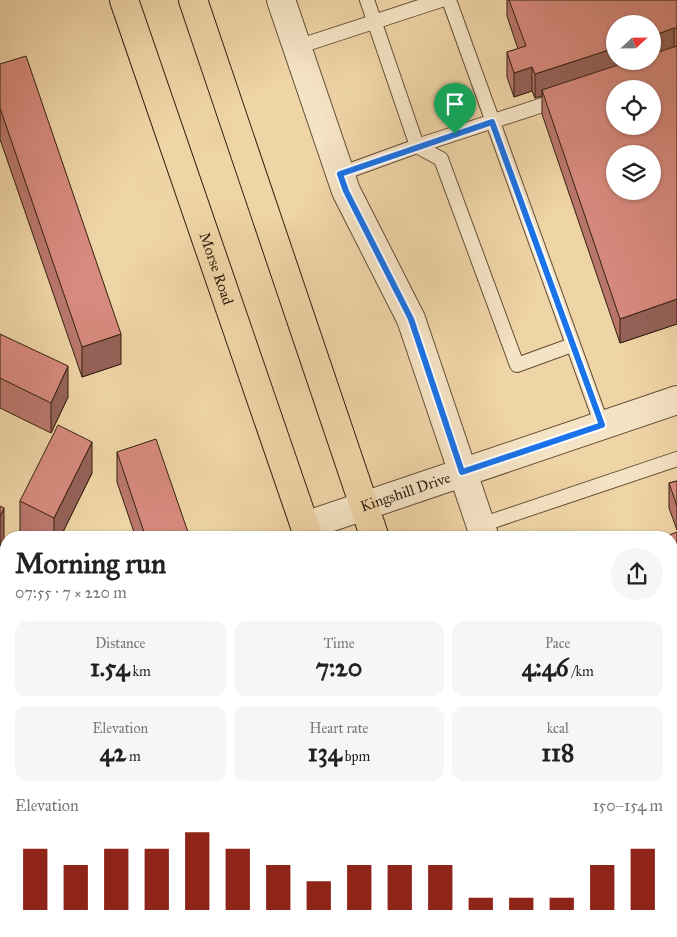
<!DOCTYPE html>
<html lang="en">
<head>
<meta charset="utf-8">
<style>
  body { margin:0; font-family:"IM FELL Great Primer",serif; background:#f6f6f6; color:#222; height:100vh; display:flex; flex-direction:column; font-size:19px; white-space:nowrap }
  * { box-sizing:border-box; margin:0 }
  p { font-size:16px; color:#767676 }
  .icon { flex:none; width:28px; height:28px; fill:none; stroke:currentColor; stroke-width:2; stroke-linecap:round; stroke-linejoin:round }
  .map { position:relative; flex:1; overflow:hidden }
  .drawer { position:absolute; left:0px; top:531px; width:678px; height:406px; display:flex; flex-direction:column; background:#fff; border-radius:20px 20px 0 0; box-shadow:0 1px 4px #0004 }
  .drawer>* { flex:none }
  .needle { width:32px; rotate:68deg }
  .tools { position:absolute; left:606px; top:15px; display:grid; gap:10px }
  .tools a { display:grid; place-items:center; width:55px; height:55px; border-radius:50%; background:#fff; box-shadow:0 1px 4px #0004; font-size:25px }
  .pin { position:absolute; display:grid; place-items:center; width:42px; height:42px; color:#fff; margin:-51px -21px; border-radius:50% 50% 50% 0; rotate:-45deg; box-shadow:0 0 5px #0007 }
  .pin .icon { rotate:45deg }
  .round { display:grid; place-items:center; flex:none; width:52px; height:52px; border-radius:26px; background:#f6f6f6 }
  .headline { display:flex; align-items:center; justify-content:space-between; height:85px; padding:0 15px }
  h1 { font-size:28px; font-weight:700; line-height:38px }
  .figures { display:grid; grid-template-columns:repeat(3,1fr); gap:8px; height:85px; padding:5px 15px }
  .figures div { display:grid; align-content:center; border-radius:12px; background:#f6f6f6; text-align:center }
  .figures b { font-size:25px; font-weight:700 }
  .figures small { font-size:14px; font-weight:400 }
  .figures p { font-size:14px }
  .chart { height:140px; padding:10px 15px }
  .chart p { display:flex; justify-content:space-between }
  .chart svg { width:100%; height:90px; margin-top:5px; stroke:#8f2418; stroke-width:6 }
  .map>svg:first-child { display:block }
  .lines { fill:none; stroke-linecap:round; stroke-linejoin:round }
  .service-casing { stroke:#634e35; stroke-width:16 }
  .minor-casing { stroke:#634e35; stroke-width:30 }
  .primary-casing { stroke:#34210f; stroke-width:30 }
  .service { stroke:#f5e3c5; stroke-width:14 }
  .minor { stroke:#f5e3c5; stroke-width:28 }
  .primary { stroke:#efd4a6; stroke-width:28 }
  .wall { fill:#b9776c; stroke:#34210f }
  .shaded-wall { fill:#966158; stroke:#34210f }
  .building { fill:#d78a7e; stroke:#34210f; fill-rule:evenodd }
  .route-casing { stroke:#fff; stroke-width:10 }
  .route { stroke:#1a73e8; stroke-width:6 }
  .labels { text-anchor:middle; stroke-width:4; stroke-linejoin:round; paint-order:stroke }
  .street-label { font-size:15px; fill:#34210f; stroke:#f5e3c5 }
</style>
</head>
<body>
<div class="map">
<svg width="677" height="937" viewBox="0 0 677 937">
  <rect width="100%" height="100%" fill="#efd4a6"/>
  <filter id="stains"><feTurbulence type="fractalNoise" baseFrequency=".004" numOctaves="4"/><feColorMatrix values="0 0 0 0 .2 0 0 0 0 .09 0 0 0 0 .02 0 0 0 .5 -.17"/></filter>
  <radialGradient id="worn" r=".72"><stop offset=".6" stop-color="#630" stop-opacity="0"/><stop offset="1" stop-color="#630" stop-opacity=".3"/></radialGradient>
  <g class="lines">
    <g class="service-casing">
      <g id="service">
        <path d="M367 0 417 146 441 159 517 365 572 345"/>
        <path d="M449 0 602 425"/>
        <path d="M297 47 441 0"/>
        <path d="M340 174 417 146 558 100"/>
        <path d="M481 525 677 459"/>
        <path d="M0 678 6 652"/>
        <path d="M671 690 677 688"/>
        <path d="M671 753 677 751"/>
        <path d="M671 867 677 865"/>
      </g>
    </g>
    <g class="minor-casing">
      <g id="minor">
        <path d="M281 0 346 191 411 319 485 538"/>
        <path id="s1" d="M305 526 677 400"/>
        <path d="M620 931 622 937"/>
      </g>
    </g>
    <g class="primary-casing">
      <g id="primary">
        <path id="s2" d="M124 0 309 538"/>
        <path d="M193 0 375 538"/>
        <path d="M444 931 446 937"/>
        <path d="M509 931 511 937"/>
      </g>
    </g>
    <use href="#service" class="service"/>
    <use href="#minor" class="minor"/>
    <use href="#primary" class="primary"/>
  </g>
  <g class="wall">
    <path d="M507 0H677V324L620 343 542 114V96L535 98 532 91 514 97 507 77V52L518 49 507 16Z"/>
    <path d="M0 64 121 364 82 377 0 139Z"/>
    <path d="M0 334 68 397 51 433 0 408Z"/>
    <path d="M117 452 190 538H136L117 482Z"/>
    <path d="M92 473 60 538H33L20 531V501Z"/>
    <path d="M677 481V530L669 508V483Z"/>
    <path d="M59 931H127L124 937H71Z"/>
    <path d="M271 931H325L327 937H273Z"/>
  </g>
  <g class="shaded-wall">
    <path d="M674 28V53L652 60V36Z"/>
    <path d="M615 48V61H648L542 90V96L535 98V74Z"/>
    <path d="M532 67V91L514 97V73Z"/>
    <path d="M677 299V324L620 343V319Z"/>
    <path d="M121 334V364L82 377V347Z"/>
    <path d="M68 366V397L51 433V403Z"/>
    <path d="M92 442V473L60 538H54V518Z"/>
    <path d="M4 508V539L0 546V516Z"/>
    <path d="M677 578V603L671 605V580Z"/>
    <path d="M6 926V931H19L16 937H1Z"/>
    <path d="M114 931H127L124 937H114Z"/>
  </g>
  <g class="building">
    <path d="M509 0H677V28H674L652 36V24H615V48L535 74 532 67 514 73 507 52 526 46Z"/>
    <path d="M677 46V299L620 319 542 90 630 61H652V54ZM615 89H652V126H615ZM615 154H652V191H615Z"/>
    <path d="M26 56 121 334 82 347 0 108V64Z"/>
    <path d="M0 334 68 366 51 403 0 378Z"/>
    <path d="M58 425 92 442 54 518 20 501Z"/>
    <path d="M156 439 190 538H146L117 452Z"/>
    <path d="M677 481V506L669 483Z"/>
    <path d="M0 506 4 508 0 516Z"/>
    <path d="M677 532V578L671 580V538H661Z"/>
    <path d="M0 883 6 886V926L1 937H0Z"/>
    <path d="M281 931H325L327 937H283Z"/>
  </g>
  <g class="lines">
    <g class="route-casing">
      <path id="route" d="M492 122 602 425 462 472 411 319 346 191 340 174Z"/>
    </g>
    <use href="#route" class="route"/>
  </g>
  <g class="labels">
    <g class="street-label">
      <text dy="5" stroke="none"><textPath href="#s2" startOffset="284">Morse Road</textPath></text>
      <text dy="5" stroke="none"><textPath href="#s1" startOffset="106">Kingshill Drive</textPath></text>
    </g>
  </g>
  <rect width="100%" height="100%" filter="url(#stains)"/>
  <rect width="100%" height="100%" fill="url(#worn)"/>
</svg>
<div class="tools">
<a><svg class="needle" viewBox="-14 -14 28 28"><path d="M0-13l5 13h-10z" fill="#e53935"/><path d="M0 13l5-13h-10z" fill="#767676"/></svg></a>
<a><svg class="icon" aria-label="locate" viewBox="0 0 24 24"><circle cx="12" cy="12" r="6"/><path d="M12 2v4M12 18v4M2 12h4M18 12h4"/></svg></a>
<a><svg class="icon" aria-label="layers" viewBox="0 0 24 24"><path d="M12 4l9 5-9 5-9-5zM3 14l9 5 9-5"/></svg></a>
</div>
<div class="pin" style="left:455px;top:134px;background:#1e9e55"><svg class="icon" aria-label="arrive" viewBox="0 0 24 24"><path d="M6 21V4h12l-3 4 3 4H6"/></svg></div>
<section class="drawer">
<div class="headline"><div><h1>Morning run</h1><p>07:55 · 7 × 220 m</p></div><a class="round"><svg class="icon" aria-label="share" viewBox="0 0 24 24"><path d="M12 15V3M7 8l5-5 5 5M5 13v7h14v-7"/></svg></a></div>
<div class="figures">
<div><p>Distance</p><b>1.54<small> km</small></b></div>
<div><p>Time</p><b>7:20</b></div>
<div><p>Pace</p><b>4:46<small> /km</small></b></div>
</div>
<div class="figures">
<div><p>Elevation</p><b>42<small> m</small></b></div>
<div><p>Heart rate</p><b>134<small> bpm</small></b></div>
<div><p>kcal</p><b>118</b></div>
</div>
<div class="chart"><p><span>Elevation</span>150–154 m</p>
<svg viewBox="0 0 160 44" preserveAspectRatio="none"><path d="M5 44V14M15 44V22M25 44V14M35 44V14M45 44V6M55 44V14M65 44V22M75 44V30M85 44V22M95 44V22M105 44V22M115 44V38M125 44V38M135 44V38M145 44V22M155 44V14"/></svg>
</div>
</section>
</div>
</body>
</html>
